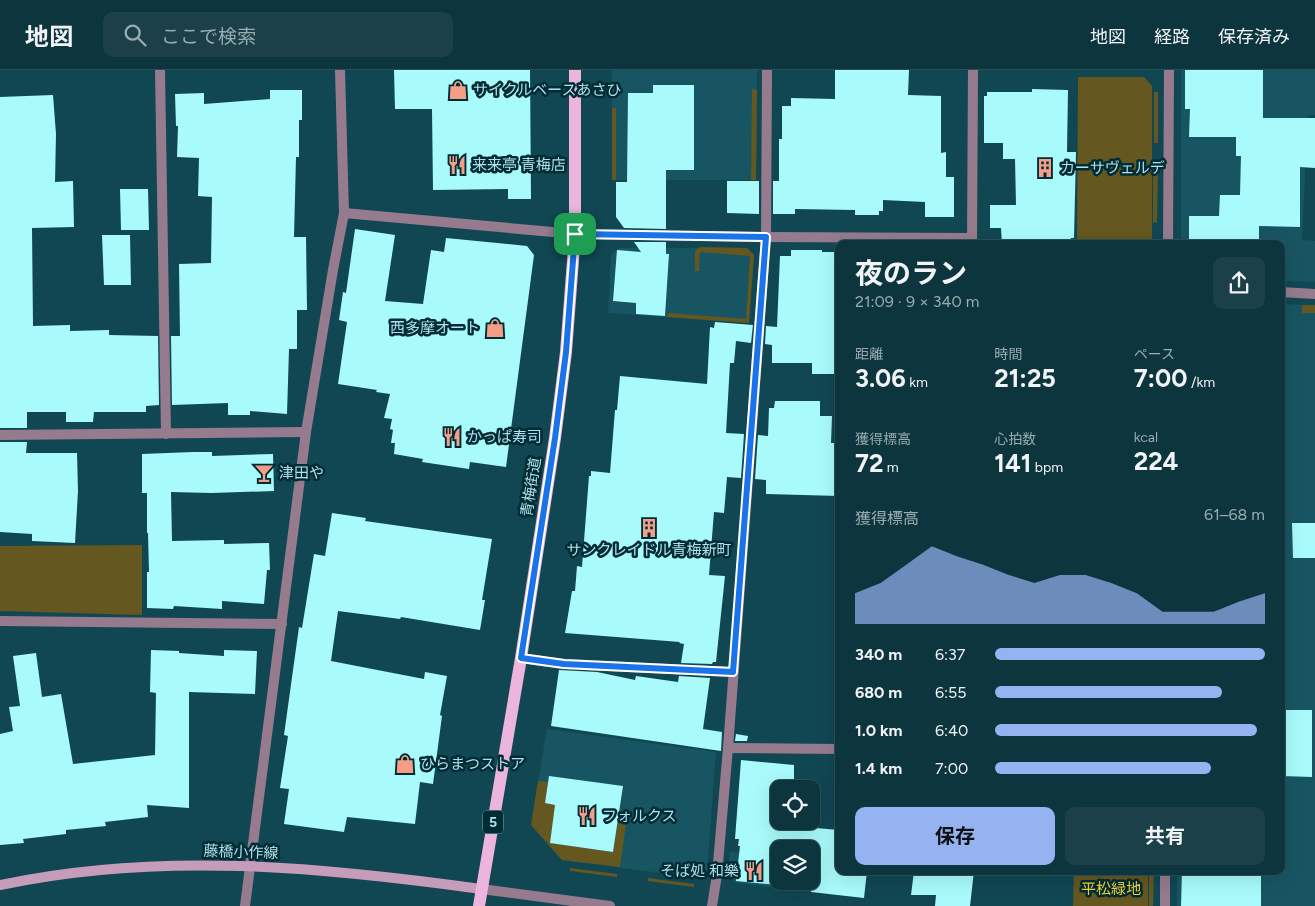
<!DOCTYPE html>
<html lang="ja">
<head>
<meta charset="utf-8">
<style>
  body { margin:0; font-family:Figtree,"Noto Sans JP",sans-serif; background:#1b4049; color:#f1f3f6; height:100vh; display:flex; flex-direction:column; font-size:19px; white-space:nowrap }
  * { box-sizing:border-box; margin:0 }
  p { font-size:16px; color:#9aabb0 }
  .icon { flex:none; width:28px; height:28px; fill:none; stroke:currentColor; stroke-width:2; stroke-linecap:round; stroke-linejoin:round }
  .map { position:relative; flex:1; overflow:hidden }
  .panel { position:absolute; left:835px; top:170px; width:450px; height:635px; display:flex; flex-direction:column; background:#0d353e; border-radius:10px; box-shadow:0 5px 20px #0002,0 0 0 1px #2d5058 }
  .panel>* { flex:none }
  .fabs { position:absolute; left:770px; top:710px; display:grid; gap:10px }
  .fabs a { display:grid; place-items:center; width:50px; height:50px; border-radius:10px; background:#0d353e; box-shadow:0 5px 20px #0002,0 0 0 1px #2d5058; font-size:25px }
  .pin { position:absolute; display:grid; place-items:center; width:42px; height:42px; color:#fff; margin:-21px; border-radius:10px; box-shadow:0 2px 8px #0006 }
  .round { display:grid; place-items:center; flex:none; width:52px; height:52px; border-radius:10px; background:#1b4049 }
  .summary { display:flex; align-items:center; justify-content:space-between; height:85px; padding:0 20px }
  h1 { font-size:28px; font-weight:700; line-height:38px }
  .figures { display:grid; grid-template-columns:repeat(3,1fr); gap:8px; height:85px; padding:5px 20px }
  .figures div { display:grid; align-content:center }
  .figures b { font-size:25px; font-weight:700 }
  .figures small { font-size:14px; font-weight:400 }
  .figures p { font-size:14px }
  .chart { height:140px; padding:10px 20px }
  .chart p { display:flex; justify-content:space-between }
  .chart svg { width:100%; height:90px; margin-top:5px; fill:#95b2f1; opacity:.7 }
  .cta { display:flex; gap:10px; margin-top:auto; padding:10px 20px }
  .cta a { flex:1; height:58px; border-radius:10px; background:#95b2f1; color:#111; font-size:20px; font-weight:700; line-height:58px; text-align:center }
  .cta a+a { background:#1b4049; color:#f1f3f6 }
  ul { padding:0 20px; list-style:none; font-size:16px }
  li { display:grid; grid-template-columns:80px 60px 1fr; align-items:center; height:38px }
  li i { height:12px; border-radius:6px; background:#95b2f1 }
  header { display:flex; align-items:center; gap:30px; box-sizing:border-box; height:70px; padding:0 25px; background:#0d353e; border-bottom:1px solid #2d5058 }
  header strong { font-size:24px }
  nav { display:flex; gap:28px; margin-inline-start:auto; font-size:18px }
  .search { width:350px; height:45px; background:#1b4049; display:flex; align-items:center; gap:12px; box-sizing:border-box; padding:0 18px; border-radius:10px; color:#9aabb0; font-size:19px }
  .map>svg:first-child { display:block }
  .built { fill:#185562 }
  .green { fill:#64571f }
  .building { fill:#a9fbfb; fill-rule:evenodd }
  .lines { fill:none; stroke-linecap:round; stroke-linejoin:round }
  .minor { stroke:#967b8f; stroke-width:10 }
  .tertiary { stroke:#967b8f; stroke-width:10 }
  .secondary { stroke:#c69cbb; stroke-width:10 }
  .primary { stroke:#ebb5dd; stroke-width:12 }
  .route-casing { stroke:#fff; stroke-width:10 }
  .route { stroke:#1a73e8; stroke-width:6 }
  .labels { text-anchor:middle; stroke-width:5; stroke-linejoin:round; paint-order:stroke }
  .shield { fill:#002c35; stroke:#7da9b4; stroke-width:1 }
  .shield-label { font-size:14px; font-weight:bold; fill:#b3dfea }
  .poi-label { font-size:15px; fill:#b3dfea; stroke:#002c35; text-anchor:start }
  .street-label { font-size:15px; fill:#b3dfea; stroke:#002c35 }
  .park-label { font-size:15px; fill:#f2d037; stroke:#002c35 }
</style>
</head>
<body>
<header>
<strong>地図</strong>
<div class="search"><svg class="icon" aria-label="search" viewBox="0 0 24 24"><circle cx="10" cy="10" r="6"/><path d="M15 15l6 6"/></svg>ここで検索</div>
<nav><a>地図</a><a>経路</a><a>保存済み</a></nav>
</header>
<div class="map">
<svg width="1315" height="836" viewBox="0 0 1315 836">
  <rect width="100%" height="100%" fill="#114753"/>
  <g class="built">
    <path d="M612 0H757L756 110H612Z"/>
    <path d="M1181 0H1315V45H1308L1302 170 1315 171V212L1281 211V174H1181Z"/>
    <path d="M619 178H747L754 185 749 253 608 243 611 185Z"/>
    <path d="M1281 234 1315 235V836H1177V801H1281Z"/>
    <path d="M547 659 716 682 707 801 699 808 562 790 531 755Z"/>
    <path d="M730 782 778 787V818L735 813 728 803Z"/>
  </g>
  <g class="green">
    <path d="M1078 7H1144L1152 16V174H1077Z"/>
    <path d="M752 19 757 20 756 110H751Z"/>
    <rect x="1154" y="22" width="4" height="51"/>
    <rect x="612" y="38" width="4" height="72"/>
    <path d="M1158 97 1157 152 1153 153V98Z"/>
    <path d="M700 177 747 178 754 185 749 253 667 247 668 243 746 249 750 186 700 182 699 201H695V181Z"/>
    <rect x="1302" y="235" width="13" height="8"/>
    <path d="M142 475V545L0 541V476Z"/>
    <path d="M538 711 548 712 545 733 555 735 550 773 613 782 618 753 626 754 620 797 562 790 531 755Z"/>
    <path d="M570 798 617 804V807L570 801Z"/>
    <path d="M1074 801H1148V836H1073Z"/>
    <path d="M1149 801H1154L1153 836H1149Z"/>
    <path d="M648 808 694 814V817L648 811Z"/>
  </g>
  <g class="building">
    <path d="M394 0H530L531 129H508V119L433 120 432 39H395Z"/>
    <path d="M835 0H909L908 25 941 26V83L946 82V107H954V147H925V132L883 130V141H879V145H855V140L795 139V144H773V111H779V69H782V36H791V28L835 29Z"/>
    <path d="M1185 0H1263V48H1315V98L1300 97V157L1259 156V174H1189V146H1219L1220 125H1240L1241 86H1236V67H1189L1190 39H1185Z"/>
    <path d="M653 15H694V100H666V159L624 158 616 147V112H627L628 23H653Z"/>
    <path d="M1032 19 1068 20 1067 82H1076L1074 168H1071L1070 174H1002L1001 158H990V135H1016L1015 89H1003V73H984V26H987V22H1032Z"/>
    <path d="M270 20H302V50H299V87H296L294 167H306L307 240H297V279H289L287 344 250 341V345H228V333L172 335 171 266H180L179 194 211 193 212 127 198 126 199 88 177 87 178 56H176L175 24 204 23V34L270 29Z"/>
    <path d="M53 25 56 64 55 112 73 111 74 157 32 158 33 256 70 255V261L109 260V265L158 266 159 335 146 336V342H94L93 352H66V342H27V358H0V27Z"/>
    <path d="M727 111H759V144L727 143Z"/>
    <path d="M120 119H148L149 160H121Z"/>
    <path d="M355 159 395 165 385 231 423 234 431 180 444 182 446 168 527 176 534 185 506 397 470 392 469 399 422 392 423 389 394 384 395 373H391L393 360 390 359 392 349 384 348 390 324 376 322 377 320 338 314 347 252 339 250 343 222 346 223Z"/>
    <path d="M102 165H130L131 215H104Z"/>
    <path d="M634 172H666V184H669L665 246 636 244V233L613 231 617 180 641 182Z"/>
    <path d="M791 180H822V182H839V304H812V293H772V275L765 274 766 256 777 257 780 186H791Z"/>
    <path d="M715 252 753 255 751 273 736 271 734 293H730L726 363 744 364 741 408 727 407 724 443 714 442 709 505 725 506 716 592H713L712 594 681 593 684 574 679 573 680 572 565 563 572 521H575L577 496 582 497 589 406H591V401L610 403 615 340H617L620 306 707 314 710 257 714 258Z"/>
    <path d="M775 331H820V346H832L831 373H835L834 394H838L839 426 766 424V410L755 409 758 365 768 366 769 338H774Z"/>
    <path d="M0 372H27L26 383H77L78 421 75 473 32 471V464L0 462Z"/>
    <path d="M193 382H212V386L273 384 274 421 211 423 171 422 172 471 224 470V474L269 473 270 500H267L264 534 222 531V539L174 536 173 539 147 538V502H149L148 463H147V423H142V384Z"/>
    <path d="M332 443 366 448 365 451 492 469 482 530H485L480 560 401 547 400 549 338 541 331 591 424 609 425 602 447 606 440 645 442 646 433 714 420 712 415 754 347 747 344 762 284 754 289 719 280 718 288 666 284 665 299 557 302 558 314 484 325 486Z"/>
    <path d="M1292 453H1315V488H1293Z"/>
    <path d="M151 580 179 581V583L224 586V580L257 581 255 624 189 622V738L147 735 148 747 105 752 106 756 66 760V764L23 769 24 773 0 775V664L13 661 9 637 20 636 13 586 36 583 42 627 61 624 73 694 155 685 156 623 150 622Z"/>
    <path d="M559 600 597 602 635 610 636 606 678 612 679 606 710 608 703 659 722 662 721 681 551 656Z"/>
    <path d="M1281 640H1312V707L1281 706Z"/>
    <path d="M736 664 748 666 747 671H735Z"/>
    <path d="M741 690 794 695V713L782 712 781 719H779V751H781V755L839 760V801H867L864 828 811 822V820L786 816 736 811 740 776H738L739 769H735ZM779 779H811V811H779Z"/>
    <path d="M549 706 623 716 613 782 550 773 555 735 545 733Z"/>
    <path d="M914 801H974L970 836H935L936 825H911Z"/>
    <path d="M1182 801H1261V836H1181Z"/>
  </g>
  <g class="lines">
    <g class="minor">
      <path d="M160 0 166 364"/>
      <path d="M344 143 575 164 766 167 972 168"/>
      <path d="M972 173 973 0"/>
      <path d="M1168 174 1169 0"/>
      <path d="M1281 222 1315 224"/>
      <path d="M0 365 306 362"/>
      <path d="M0 551 282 554"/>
      <path d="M521 588 564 594 733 602"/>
      <path d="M728 678 839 679"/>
      <path d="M245 836 306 362 333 200 344 143 340 0"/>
      <path d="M712 836 717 805 728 678 766 167 767 0"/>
      <path d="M1165 836V801"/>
    </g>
    <path class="tertiary" d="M481 819 610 836"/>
    <path class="secondary" d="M0 815C159 781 322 797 481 819"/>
    <path class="primary" d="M479 836 521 588 555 368 566 282 575 164V0"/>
  </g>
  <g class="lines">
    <g class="route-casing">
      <path id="route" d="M575 164 766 167 733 602 564 594 521 588 555 368 566 282Z"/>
    </g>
    <use href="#route" class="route"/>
  </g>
  <defs>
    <g id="shop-bare" transform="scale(1.5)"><path d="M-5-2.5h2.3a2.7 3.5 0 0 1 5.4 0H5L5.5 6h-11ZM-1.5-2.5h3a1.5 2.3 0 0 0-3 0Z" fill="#f49e87" stroke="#002c35" stroke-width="2.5" paint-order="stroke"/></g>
    <g id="restaurant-bare" transform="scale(1.5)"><path d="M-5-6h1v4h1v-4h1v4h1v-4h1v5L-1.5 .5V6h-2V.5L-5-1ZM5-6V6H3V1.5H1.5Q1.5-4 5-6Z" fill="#f49e87" stroke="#002c35" stroke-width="2.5" paint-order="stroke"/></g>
    <g id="building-bare" transform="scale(1.5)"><path d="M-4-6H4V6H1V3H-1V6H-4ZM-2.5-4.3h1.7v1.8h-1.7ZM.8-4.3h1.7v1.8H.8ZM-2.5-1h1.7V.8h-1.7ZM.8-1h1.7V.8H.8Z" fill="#f49e87" stroke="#002c35" stroke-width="2.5" paint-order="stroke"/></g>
    <g id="bar-bare" transform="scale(1.5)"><path d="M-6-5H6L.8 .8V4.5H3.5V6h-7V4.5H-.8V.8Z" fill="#f49e87" stroke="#002c35" stroke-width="2.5" paint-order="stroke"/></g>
  </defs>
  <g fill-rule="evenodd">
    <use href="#shop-bare" x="458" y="20"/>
    <use href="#restaurant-bare" x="457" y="95"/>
    <use href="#building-bare" x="1045" y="98"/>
    <use href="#shop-bare" x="495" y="258"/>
    <use href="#restaurant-bare" x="452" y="367"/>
    <use href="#bar-bare" x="264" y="403"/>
    <use href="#building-bare" x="649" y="458"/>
    <use href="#shop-bare" x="405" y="694"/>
    <use href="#restaurant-bare" x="587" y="746"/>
    <use href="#restaurant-bare" x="754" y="801"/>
  </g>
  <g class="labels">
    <rect class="shield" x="483" y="740.5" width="20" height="23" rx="4"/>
    <g class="shield-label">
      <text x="493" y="757">5</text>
    </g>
    <g class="poi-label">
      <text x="473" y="25">サイクルベースあさひ</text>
      <text x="472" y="100">来来亭 青梅店</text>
      <text x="1060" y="103">カーサヴェルデ</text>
      <text x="480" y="263" text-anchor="end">西多摩オート</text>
      <text x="467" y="372">かっぱ寿司</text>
      <text x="279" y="408">津田や</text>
      <text x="649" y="485" text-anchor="middle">サンクレイドル青梅新町</text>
      <text x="420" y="699">ひらまつストア</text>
      <text x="602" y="751">フォルクス</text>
      <text x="739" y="806" text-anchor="end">そば処 和樂</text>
    </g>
    <g class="street-label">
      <text transform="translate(531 417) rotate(-81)" y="5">青梅街道</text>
      <text transform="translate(241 782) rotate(2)" y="5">藤橋小作線</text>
    </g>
    <g class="park-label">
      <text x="1111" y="824">平松緑地</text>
    </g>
  </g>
</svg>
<div class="fabs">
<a><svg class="icon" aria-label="locate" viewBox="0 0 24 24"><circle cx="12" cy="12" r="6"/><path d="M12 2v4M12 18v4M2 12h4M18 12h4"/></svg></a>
<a><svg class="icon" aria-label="layers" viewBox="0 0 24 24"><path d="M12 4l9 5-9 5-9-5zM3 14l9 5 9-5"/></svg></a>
</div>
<div class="pin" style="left:575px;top:164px;background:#1e9e55"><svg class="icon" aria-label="arrive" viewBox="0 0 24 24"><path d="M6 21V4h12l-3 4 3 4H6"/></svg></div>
<section class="panel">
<div class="summary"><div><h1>夜のラン</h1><p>21:09 · 9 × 340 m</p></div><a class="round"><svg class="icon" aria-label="share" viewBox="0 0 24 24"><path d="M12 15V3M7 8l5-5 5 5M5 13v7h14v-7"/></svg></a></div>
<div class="figures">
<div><p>距離</p><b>3.06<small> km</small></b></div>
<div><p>時間</p><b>21:25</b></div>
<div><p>ペース</p><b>7:00<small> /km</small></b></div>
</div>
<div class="figures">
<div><p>獲得標高</p><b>72<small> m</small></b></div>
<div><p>心拍数</p><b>141<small> bpm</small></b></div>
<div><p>kcal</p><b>224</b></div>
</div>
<div class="chart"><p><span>獲得標高</span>61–68 m</p>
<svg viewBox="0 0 160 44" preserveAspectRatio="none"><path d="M0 44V29L10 24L20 15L30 6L40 11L50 15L60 20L70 24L80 20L90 20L100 24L110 29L120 38L130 38L140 38L150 33L160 29V44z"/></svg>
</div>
<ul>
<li><b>340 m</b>6:37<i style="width:100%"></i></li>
<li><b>680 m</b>6:55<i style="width:84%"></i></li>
<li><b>1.0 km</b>6:40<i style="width:97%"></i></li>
<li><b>1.4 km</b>7:00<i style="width:80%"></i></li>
</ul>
<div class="cta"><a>保存</a><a>共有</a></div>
</section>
</div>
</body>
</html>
